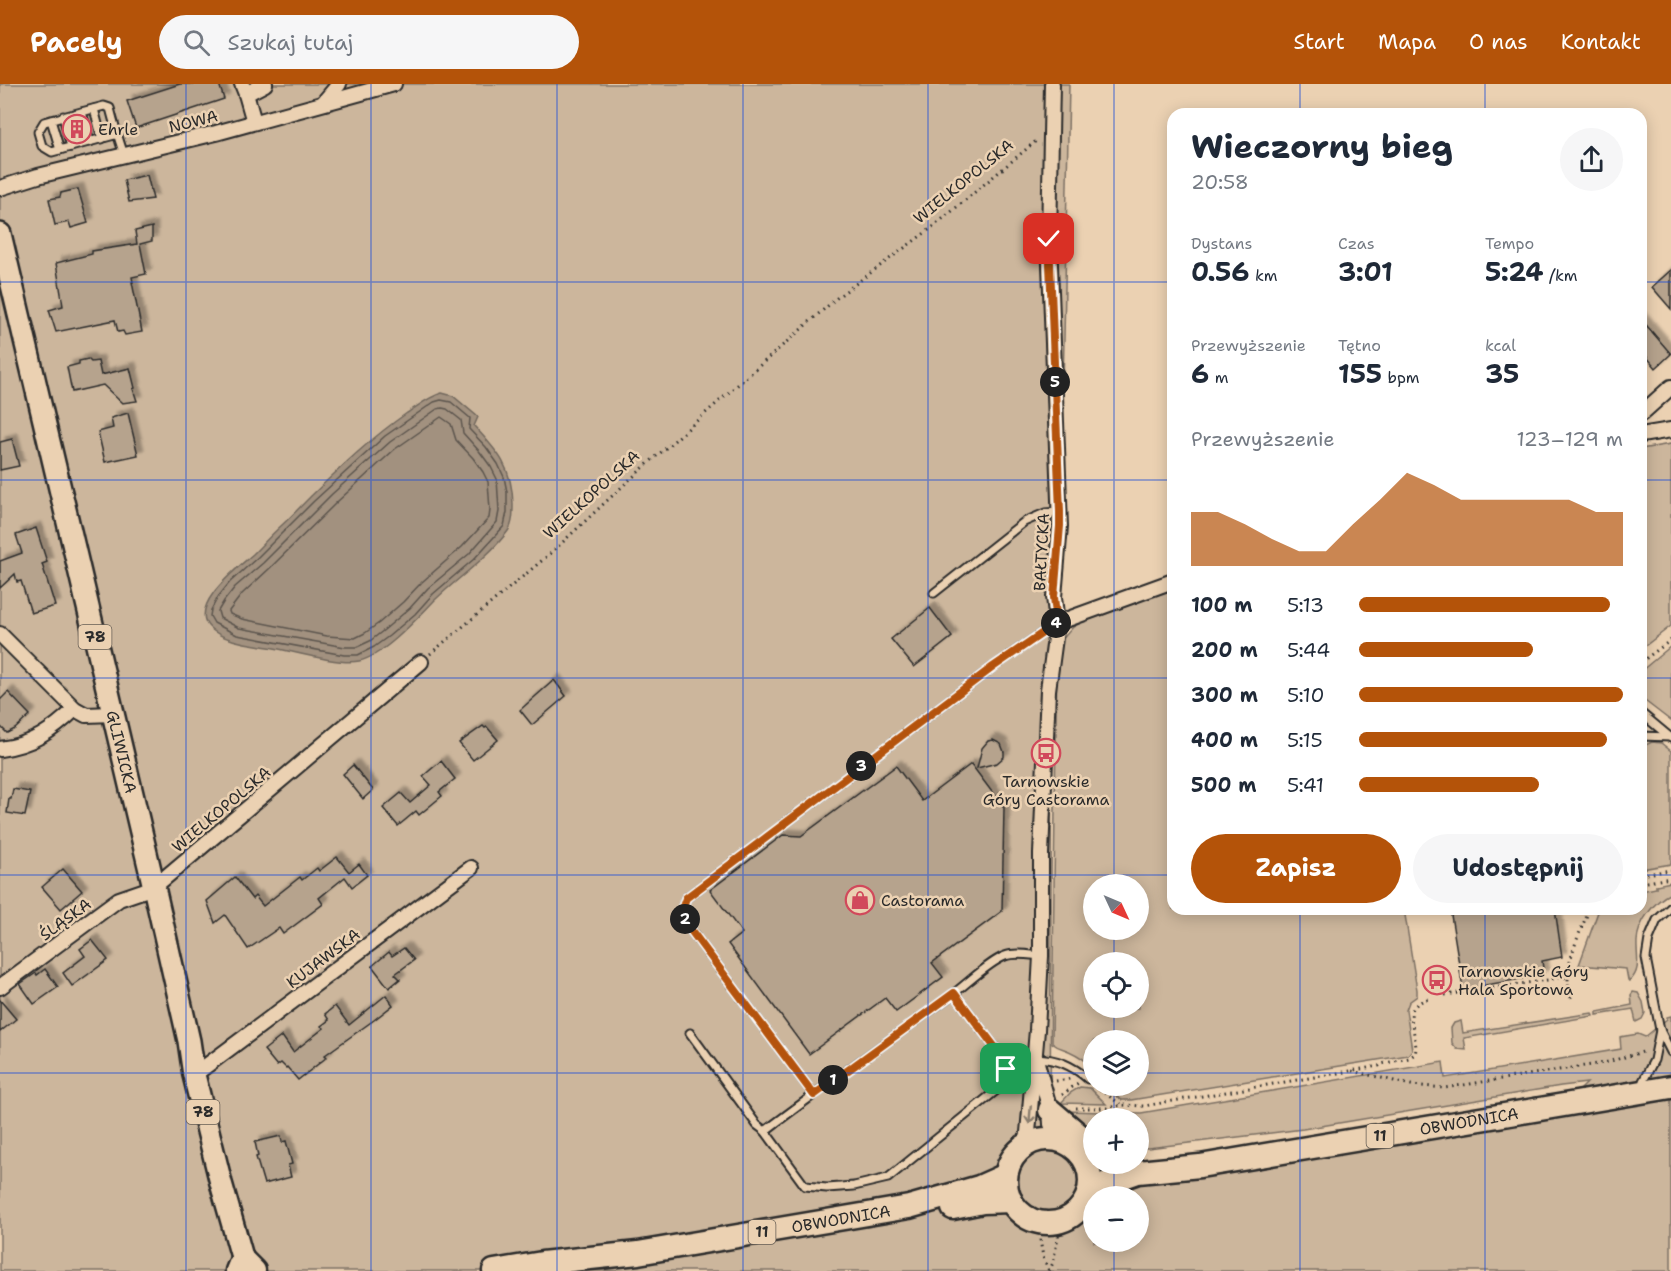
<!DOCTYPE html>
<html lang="pl">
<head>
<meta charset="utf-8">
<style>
  body { margin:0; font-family:"Shantell Sans",sans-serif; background:#f6f6f7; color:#1f2937; height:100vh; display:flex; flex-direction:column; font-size:22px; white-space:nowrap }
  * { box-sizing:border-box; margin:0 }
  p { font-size:20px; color:#747a83 }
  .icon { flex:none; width:33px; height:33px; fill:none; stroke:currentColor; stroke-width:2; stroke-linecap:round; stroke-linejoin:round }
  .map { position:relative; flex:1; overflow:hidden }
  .panel { position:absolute; left:1167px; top:24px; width:480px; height:807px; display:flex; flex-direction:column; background:#fff; border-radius:18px; box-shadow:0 3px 15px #0003 }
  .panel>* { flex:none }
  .needle { width:39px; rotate:134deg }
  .buttons { position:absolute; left:1083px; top:790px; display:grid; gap:12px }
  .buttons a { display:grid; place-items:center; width:66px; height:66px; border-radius:50%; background:#fff; box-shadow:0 3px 15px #0003; font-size:30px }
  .pin { position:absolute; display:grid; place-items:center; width:51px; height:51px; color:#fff; margin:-26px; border-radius:12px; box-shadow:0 3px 9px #0006 }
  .km { position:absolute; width:30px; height:30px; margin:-15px; border-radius:50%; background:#222; color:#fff; font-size:16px; line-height:30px; text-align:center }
  .round { display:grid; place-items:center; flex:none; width:63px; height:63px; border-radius:32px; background:#f6f6f7 }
  .head { display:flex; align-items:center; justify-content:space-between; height:102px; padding:0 24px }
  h1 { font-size:33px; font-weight:700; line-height:45px }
  .figures { display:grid; grid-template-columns:repeat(3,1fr); gap:9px; height:102px; padding:6px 24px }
  .figures div { display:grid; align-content:center }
  .figures b { font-size:26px; font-weight:700 }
  .figures small { font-size:16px; font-weight:400 }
  .figures p { font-size:16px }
  .chart { height:168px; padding:12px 24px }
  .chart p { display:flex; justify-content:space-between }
  .chart svg { width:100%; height:108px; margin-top:6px; fill:#b45309; opacity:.7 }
  .primary-button { display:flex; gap:12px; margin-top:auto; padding:12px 24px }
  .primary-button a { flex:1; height:69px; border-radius:36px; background:#b45309; color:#fff; font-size:24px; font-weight:700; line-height:69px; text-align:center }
  .primary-button a+a { background:#f6f6f7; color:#1f2937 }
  ul { padding:0 24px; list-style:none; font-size:20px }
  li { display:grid; grid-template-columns:96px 72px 1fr; align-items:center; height:45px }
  li i { height:15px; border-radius:8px; background:#b45309 }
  header { display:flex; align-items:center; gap:36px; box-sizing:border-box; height:84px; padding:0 30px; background:#b45309; color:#fff }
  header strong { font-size:28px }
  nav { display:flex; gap:33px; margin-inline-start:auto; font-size:21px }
  .search { width:420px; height:54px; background:#f6f6f7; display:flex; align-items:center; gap:15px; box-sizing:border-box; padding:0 21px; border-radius:33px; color:#747a83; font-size:22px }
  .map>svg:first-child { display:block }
  .green { fill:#ccb69c; stroke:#7c7064; stroke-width:1.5; fill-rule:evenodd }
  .water { fill:#a2917f; stroke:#72685d; stroke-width:1.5 }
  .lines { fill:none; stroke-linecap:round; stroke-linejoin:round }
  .shore { stroke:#5b544d; stroke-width:1.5 }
  .building { fill:#b6a38d; stroke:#2b2b2b; stroke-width:1.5; filter:url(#shadow) }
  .service-casing { stroke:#2b2b2b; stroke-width:11 }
  .minor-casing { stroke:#2b2b2b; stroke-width:18 }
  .primary-casing { stroke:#2b2b2b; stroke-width:26 }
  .trunk-casing { stroke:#2b2b2b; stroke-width:27 }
  .path { stroke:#2b2b2b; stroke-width:3; stroke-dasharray:1.5 4.5; stroke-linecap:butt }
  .service { stroke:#ebd1b2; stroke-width:7 }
  .minor { stroke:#ebd1b2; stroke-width:14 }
  .primary { stroke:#ebd1b2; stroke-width:21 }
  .trunk { stroke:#ebd1b2; stroke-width:22 }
  .oneway { stroke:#8b7e6e }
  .route-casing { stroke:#fff; stroke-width:12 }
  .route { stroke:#b45309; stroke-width:8 }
  .grid { fill:none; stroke:#1d4ed8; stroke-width:1.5; stroke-opacity:0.55 }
  .labels { text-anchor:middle; stroke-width:5; stroke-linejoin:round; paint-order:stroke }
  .shield { fill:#ebd1b2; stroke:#655d54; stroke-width:1.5 }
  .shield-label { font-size:15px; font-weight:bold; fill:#2b2b2b }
  .street-label { font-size:16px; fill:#2b2b2b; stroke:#ebd1b2 }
  .poi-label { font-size:16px; fill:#2b2b2b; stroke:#ebd1b2; text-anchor:start }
</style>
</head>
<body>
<header>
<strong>Pacely</strong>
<div class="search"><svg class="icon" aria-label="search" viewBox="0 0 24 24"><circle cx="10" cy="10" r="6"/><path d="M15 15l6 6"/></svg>Szukaj tutaj</div>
<nav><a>Start</a><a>Mapa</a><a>O nas</a><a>Kontakt</a></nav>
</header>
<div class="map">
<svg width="1671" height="1187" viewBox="0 0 1671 1187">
  <defs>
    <filter id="shadow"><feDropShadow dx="5.5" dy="-5.5" stdDeviation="1.5" flood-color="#0004"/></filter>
  </defs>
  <rect width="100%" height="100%" fill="#ebd1b2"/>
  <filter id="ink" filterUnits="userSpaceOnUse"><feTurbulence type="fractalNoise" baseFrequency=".0167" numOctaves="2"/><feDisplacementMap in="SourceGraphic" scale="12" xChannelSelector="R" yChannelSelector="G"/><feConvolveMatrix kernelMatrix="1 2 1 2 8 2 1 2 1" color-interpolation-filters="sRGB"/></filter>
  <g filter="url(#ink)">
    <g class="green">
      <path d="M0 0H1069L1061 406 1052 579 1050 1067C1067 1070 1075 1079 1079 1095L1580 1006 1587 999 1561 1002 1303 1045 1148 1064H1139L1138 1035H1094L1093 1052 1066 1027 1141 1029 1443 978 1445 994 1621 965 1620 953 1638 950 1645 953 1667 935V933L1671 932V1187H0ZM1094 1113H1138V1158H1094Z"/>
      <path d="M1671 360V542L1641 565V365Z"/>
      <path d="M1173 505V825H1404L1417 906V912L1409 918 1406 926 1412 966 1408 971 1131 1016H1122L1102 1002H1138V957H1094L1093 984C1087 977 1078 971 1069 967 1062 964 1058 964 1052 959L1057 570 1059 559 1073 543 1080 539ZM1094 801H1138V846H1094ZM1094 879H1138V924H1094Z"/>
      <path d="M1671 562V637L1641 614V587Z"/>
      <path d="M1652 658 1661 659 1671 667V780L1641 785V663Z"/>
      <path d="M1671 798V809C1654 817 1638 838 1637 857 1636 872 1642 885 1630 897L1628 896 1626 885 1579 881 1599 825H1641V807L1656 804V801Z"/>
      <path d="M1633 908 1638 909 1643 918 1645 929 1642 935 1636 938 1633 925 1597 931V928L1632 921 1631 911Z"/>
      <path d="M1592 929 1593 932 1464 954 1466 966 1457 965 1452 959 1451 944 1454 939 1461 937 1463 949Z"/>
      <path d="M1080 1003 1090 1004 1106 1020 1061 1019 1070 1009Z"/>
    </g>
    <path class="water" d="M442 309 453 312 478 333 474 342C499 369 512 383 513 420 513 429 513 440 508 447 488 474 460 492 436 515 418 533 384 572 359 577 340 581 294 568 274 564 254 560 226 559 210 544 187 522 239 483 253 470 263 460 272 450 282 441 292 432 301 422 311 412 341 383 372 353 407 329 418 322 428 313 442 309Z"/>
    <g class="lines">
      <g class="shore">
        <path d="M441 316 451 318 470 334 469 345 486 363 498 380 504 393 507 408V428L504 442 474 475 433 510 415 530 389 552 374 563 358 571H344L237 551 214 539 210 532 211 526 218 513 230 498 258 473 314 417 385 352 434 318Z"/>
        <path d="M442 324 447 325 461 336 463 349 480 368 491 383 497 395 499 427 497 438 469 470 428 504 410 524 384 546 370 557 357 563H345L239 544 220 534 218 527 224 517 235 503 263 479 332 410 390 358 437 325Z"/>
        <path d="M441 333 451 340 456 356 473 374 483 388 488 398 490 426 489 434 462 463 422 498 403 518 379 539 365 549 355 554 327 552 242 535 230 530 229 527 242 510 269 485 338 417 395 365Z"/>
      </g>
    </g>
    <g class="building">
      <path d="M180 0H219L224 15 136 44 127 17Z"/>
      <path d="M78 36 83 52 75 55 71 39Z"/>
      <path d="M147 91 153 115 129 118 124 96Z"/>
      <path d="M78 105 88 139 71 144 69 138 55 141 49 115 60 113 61 109Z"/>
      <path d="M152 143V157L140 160 146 190 132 193 133 198H132L142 248 125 251 123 247 118 248 115 236 56 248 49 226 63 222 56 179 92 170V167L137 160 135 147Z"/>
      <path d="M1671 186V225L1652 203Z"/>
      <path d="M1641 235 1671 270 1656 284 1641 266Z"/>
      <path d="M88 275 91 278 98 277 101 291 130 284 135 304 133 305 137 317 122 319 103 301 72 308 67 283 79 280V277Z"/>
      <path d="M128 329 138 371 105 378 98 348 113 344 111 334Z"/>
      <path d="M12 355 19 382 0 386V358Z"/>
      <path d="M36 444 47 478 42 480 55 522 31 529 21 497 17 498 15 490 0 504V477L22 469 16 451Z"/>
      <path d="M930 524 952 553 914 583 891 555Z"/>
      <path d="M554 596 566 612 532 641 520 626Z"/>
      <path d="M8 608 30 631 15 645 7 649 0 642V616Z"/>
      <path d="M483 642 485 644 487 643 498 656 473 676 459 659Z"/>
      <path d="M993 656 1001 660 1004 668V673L997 679 977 684 982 664 988 657Z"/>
      <path d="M441 677 455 695 439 708 442 712 419 731 416 727 398 742 383 724 401 709 410 719 431 701 423 692Z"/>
      <path d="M971 680 1004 724 1002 827 932 879 943 893 896 928 885 914 809 970 728 860 742 849 710 806 783 751 801 752 896 682 922 717Z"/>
      <path d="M353 681 373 706 363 715 343 690Z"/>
      <path d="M13 705 30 708 25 732 7 729 9 715H11Z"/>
      <path d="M337 773 349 788 359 780 367 791 352 803 345 793 319 814 323 820 283 850 279 844 248 865 225 831 215 839 207 817 235 793 252 815 255 812 263 822 300 793 302 796 317 784 319 787Z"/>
      <path d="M63 785 82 807 61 825 42 803Z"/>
      <path d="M1450 825H1555L1562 873 1542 877 1544 891 1463 905Z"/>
      <path d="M92 856 108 876 72 902 63 889 85 872 80 865Z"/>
      <path d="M404 864 414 876 395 890 400 895 389 904 372 882 389 868 392 872Z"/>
      <path d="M45 885 58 903 34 920 20 900 36 889 37 891Z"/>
      <path d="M386 911 393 921 374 936 325 971 327 973 298 996 287 983 286 984 281 979 277 982 264 966 282 952 293 968 324 944 321 942 329 936 325 930 335 922 349 941Z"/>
      <path d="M0 916 16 935 0 948Z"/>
      <path d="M281 1052 282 1058 286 1057 292 1080 288 1081 291 1093 264 1100 256 1073 258 1072 255 1058Z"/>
    </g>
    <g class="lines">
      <g class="service-casing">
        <g id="service">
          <path d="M94 25 102 55"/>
          <path d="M82 28 90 58"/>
          <path d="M63 32 71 63"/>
          <path d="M51 36 60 66"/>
          <path d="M118 50 52 68 42 62 38 48 44 38 104 22 110 24C114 40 119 56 124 71"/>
          <path d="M934 509 1024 438 1045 429 1060 428"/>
          <path d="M1641 629 1671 654"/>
          <path d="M1641 652 1670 653"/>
          <path d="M1671 823 1657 836 1649 855 1646 874 1660 946 1671 968"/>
          <path d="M954 909 1003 974 1006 985 1003 1001 888 1094 854 1102 827 1104 805 1102 765 1047C827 1000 890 956 953 910 968 899 989 878 1005 872 1015 868 1030 871 1041 872"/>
          <path d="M690 949 757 1041 765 1047"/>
          <path d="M1036 974C1057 975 1072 981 1088 995"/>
          <path d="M1643 997 1654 976 1660 946"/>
          <path d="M814 1011 687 841 681 828 686 814 993 583 1055 540"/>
        </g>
      </g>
      <g class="minor-casing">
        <g id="minor">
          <path d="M242 0 246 10 254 38"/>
          <path d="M246 10 265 0"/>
          <path d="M323 19 339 0"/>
          <path d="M0 104 38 92 216 49 394 0"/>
          <path d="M1641 330 1671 303"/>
          <path d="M1641 351 1671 346"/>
          <path d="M1057 539 1173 497"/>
          <path d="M0 550 75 625 86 631 113 630"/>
          <path d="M0 665C32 661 52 647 75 625"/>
          <path d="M0 903 119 815 154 803 421 578"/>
          <path d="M1037 979 1050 1026 1051 1040 1058 1056"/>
          <path d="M194 991 471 784"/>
          <path d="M1027 1060 1037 946 1041 872V770L1048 606 1057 539 1054 513 1060 442 1049 155 1052 0"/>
        </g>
      </g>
      <g class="primary-casing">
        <g id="primary">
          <path id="s1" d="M0 150 154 803 189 957 194 991 221 1099 246 1187"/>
        </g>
      </g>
      <g class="trunk-casing">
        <g id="trunk">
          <path d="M1050 1026 1084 1055 1094 1060"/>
          <circle cx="1048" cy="1097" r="42"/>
          <path id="s2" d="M1090 1105 1138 1088 1200 1082 1671 1003"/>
          <path d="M953 1124 983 1118 1011 1117"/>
          <path d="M237 1187 242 1175 254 1187"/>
          <path id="s3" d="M494 1187 542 1179 638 1169 909 1123 979 1103 1006 1091"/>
        </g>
      </g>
      <g class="path">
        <path d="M430 570 551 469 626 399 839 212 933 143 1036 57"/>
        <path d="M1641 578 1671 556"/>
        <path d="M1641 791 1671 786"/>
        <path d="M1641 799 1671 794"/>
        <path d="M1445 911 1568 893"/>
        <path d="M1571 914C1570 908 1568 901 1568 895 1567 877 1582 841 1590 825"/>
        <path d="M1352 987 1411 1001 1444 1004 1604 979 1646 967"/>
        <path d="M1056 997 1070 995"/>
        <path d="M1095 1002 1120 1020"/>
        <path d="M1062 1011 1078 999"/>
        <path d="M1076 1024H1107L1122 1021 1144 1022 1379 982 1381 980 1409 974 1415 970 1416 965C1415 940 1399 921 1432 914"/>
        <path d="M1037 1138 1043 1173 1049 1187"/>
        <path d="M1049 1187 1053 1179 1061 1137"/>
      </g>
      <use href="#service" class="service"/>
      <use href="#minor" class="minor"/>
      <use href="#primary" class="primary"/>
      <use href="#trunk" class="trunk"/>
    </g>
    <defs><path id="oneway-shaft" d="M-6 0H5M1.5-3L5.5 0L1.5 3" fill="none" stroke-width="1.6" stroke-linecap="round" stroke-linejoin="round" transform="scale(1.5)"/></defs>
    <use class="oneway" href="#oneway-shaft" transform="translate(1030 1031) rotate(95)"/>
  </g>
  <g class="lines" filter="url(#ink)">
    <g class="route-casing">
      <path id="route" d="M1006 985 1003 974 954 909 814 1011 687 841 681 828 686 814 993 583 1057 539 1054 513 1060 442V428L1049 155"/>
    </g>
    <use href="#route" class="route"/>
  </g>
  <path class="grid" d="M186 0V1187M371 0V1187M557 0V1187M743 0V1187M928 0V1187M1114 0V801M1300 0V30M1485 0V30M0 198H1173M1641 198H1671M0 396H1173M1641 396H1671M0 594H1173M1641 594H1671M0 791H1173M1641 791H1671M1300 825V1187M1485 825V1187M1114 846V879M1114 924V957M0 989H1094M1138 989H1671M1114 1002V1035M1114 1080V1113M1114 1158V1187"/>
  <defs>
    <g id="building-ring" transform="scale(1.5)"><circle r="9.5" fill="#ebd1b2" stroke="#d1495b" stroke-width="1.5"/><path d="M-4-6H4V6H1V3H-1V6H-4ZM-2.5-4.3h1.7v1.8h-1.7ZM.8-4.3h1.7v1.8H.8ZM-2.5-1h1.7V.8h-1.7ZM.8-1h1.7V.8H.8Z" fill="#d1495b"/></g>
    <g id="bus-ring" transform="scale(1.5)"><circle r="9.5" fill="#ebd1b2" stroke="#d1495b" stroke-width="1.5"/><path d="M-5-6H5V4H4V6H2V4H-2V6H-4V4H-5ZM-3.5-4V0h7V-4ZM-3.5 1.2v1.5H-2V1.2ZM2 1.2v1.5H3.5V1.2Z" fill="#d1495b"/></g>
    <g id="shop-ring" transform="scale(1.5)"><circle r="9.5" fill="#ebd1b2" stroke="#d1495b" stroke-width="1.5"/><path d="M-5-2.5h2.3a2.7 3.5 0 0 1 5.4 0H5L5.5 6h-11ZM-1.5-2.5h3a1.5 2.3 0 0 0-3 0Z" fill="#d1495b"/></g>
  </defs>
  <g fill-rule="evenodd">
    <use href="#building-ring" x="77" y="45"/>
    <use href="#bus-ring" x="1046" y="669"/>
    <use href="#shop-ring" x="860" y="816"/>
    <use href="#bus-ring" x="1437" y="896"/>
  </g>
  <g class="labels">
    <g class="shield">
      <rect x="78.5" y="541" width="33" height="24" rx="4.5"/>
      <rect x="186.5" y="1016" width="33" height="24" rx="4.5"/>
      <rect x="1366.5" y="1040" width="27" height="24" rx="4.5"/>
      <rect x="748.5" y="1136" width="27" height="24" rx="4.5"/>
    </g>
    <g class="shield-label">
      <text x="95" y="558">78</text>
      <text x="203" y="1033">78</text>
      <text x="1380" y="1057">11</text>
      <text x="762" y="1153">11</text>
    </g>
    <g class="street-label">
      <text transform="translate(193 37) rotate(-14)" y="6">NOWA</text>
      <text transform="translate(963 97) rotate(-39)" y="6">WIELKOPOLSKA</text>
      <text transform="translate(591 410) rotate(-42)" y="6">WIELKOPOLSKA</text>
      <text transform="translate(1041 468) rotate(-87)" y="6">BAŁTYCKA</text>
      <text dy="6" stroke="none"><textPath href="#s1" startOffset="532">GLIWICKA</textPath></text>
      <text transform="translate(221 725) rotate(-40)" y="6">WIELKOPOLSKA</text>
      <text transform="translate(65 835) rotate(-36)" y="6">ŚLĄSKA</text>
      <text transform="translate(323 874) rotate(-37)" y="6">KUJAWSKA</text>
      <text dy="6" stroke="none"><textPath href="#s2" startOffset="386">OBWODNICA</textPath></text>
      <text dy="6" stroke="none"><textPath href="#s3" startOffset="351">OBWODNICA</textPath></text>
    </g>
    <g class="poi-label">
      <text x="98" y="51">Ehrle</text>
      <text x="1046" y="703" text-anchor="middle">Tarnowskie<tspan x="1046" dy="18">Góry Castorama</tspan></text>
      <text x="881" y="822">Castorama</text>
      <text x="1458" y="893">Tarnowskie Góry<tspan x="1458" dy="18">Hala Sportowa</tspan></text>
    </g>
  </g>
</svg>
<div class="buttons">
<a><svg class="needle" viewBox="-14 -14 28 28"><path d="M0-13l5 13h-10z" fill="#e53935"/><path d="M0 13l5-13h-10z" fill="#747a83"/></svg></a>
<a><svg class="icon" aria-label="locate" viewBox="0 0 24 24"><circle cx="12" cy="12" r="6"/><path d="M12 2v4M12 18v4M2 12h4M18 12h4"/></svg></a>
<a><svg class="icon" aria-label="layers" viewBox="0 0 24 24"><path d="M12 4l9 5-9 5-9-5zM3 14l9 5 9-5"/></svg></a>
<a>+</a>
<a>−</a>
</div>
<div class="pin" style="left:1006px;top:985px;background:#1e9e55"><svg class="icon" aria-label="arrive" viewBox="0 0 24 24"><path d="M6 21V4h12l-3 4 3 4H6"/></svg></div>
<div class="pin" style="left:1049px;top:155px;background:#d93025"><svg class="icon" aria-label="check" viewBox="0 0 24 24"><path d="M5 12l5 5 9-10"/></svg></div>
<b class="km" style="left:833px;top:996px">1</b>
<b class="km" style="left:685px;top:835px">2</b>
<b class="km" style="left:861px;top:682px">3</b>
<b class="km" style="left:1056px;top:539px">4</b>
<b class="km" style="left:1055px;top:298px">5</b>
<section class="panel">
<div class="head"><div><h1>Wieczorny bieg</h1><p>20:58</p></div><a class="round"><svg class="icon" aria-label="share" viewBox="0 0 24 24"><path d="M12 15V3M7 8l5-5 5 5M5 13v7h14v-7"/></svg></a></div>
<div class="figures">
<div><p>Dystans</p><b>0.56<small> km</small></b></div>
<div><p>Czas</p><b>3:01</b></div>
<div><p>Tempo</p><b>5:24<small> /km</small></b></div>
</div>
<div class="figures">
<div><p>Przewyższenie</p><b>6<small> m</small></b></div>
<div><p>Tętno</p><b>155<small> bpm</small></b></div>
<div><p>kcal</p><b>35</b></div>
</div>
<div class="chart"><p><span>Przewyższenie</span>123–129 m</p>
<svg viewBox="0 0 160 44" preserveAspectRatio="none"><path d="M0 44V22L10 22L20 27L30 33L40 38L50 38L60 27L70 17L80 6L90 11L100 17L110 17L120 17L130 17L140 17L150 22L160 22V44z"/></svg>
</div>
<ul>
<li><b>100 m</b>5:13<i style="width:95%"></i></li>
<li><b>200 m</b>5:44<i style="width:66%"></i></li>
<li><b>300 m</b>5:10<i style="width:100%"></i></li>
<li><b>400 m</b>5:15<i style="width:94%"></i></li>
<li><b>500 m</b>5:41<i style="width:68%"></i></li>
</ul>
<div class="primary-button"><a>Zapisz</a><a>Udostępnij</a></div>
</section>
</div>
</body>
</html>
